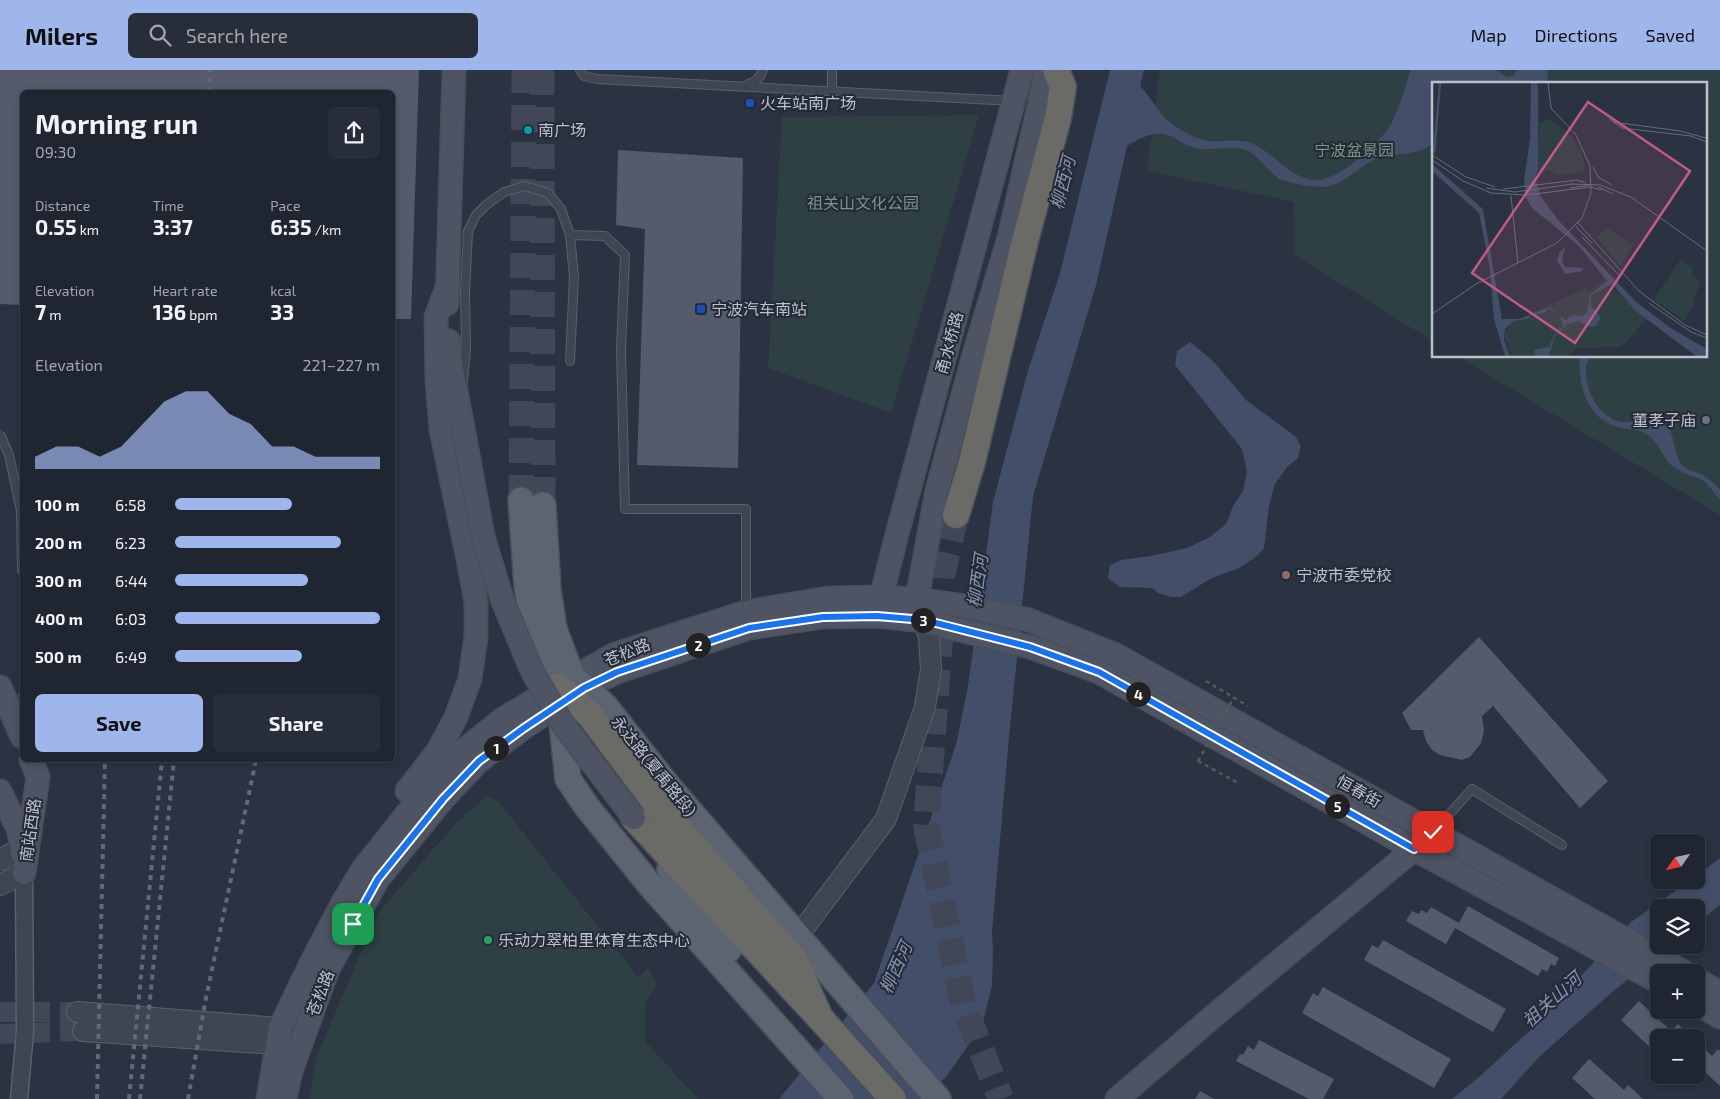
<!DOCTYPE html>
<html lang="en">
<head>
<meta charset="utf-8">
<style>
  body { margin:0; font-family:"Exo 2","Noto Sans SC",sans-serif; background:#282e39; color:#f1f3f6; height:100vh; display:flex; flex-direction:column; font-size:19px; white-space:nowrap }
  * { box-sizing:border-box; margin:0 }
  p { font-size:16px; color:#a2a5ab }
  .icon { flex:none; width:28px; height:28px; fill:none; stroke:currentColor; stroke-width:2; stroke-linecap:round; stroke-linejoin:round }
  .map { position:relative; flex:1; overflow:hidden }
  .panel { position:absolute; left:20px; top:20px; width:375px; height:672px; display:flex; flex-direction:column; background:#202631; border-radius:8px; box-shadow:0 2px 8px #0003,0 0 0 1px #3d434d }
  .panel>* { flex:none }
  .needle { width:32px; rotate:236deg }
  .controls { position:absolute; left:1650px; top:764px; display:grid; gap:10px }
  .controls a { display:grid; place-items:center; width:55px; height:55px; border-radius:8px; background:#202631; box-shadow:0 2px 8px #0003,0 0 0 1px #3d434d; font-size:25px }
  .pin { position:absolute; display:grid; place-items:center; width:42px; height:42px; color:#fff; margin:-21px; border-radius:10px; box-shadow:0 2px 8px #0006 }
  .km { position:absolute; width:25px; height:25px; margin:-12px; border-radius:50%; background:#222; color:#fff; font-size:14px; line-height:25px; text-align:center }
  .round { display:grid; place-items:center; flex:none; width:52px; height:52px; border-radius:8px; background:#282e39 }
  .overview { display:flex; align-items:center; justify-content:space-between; height:85px; padding:0 15px }
  h1 { font-size:28px; font-weight:700; line-height:38px }
  .figures { display:grid; grid-template-columns:repeat(3,1fr); gap:8px; height:85px; padding:5px 15px }
  .figures div { display:grid; align-content:center }
  .figures b { font-size:21px; font-weight:700 }
  .figures small { font-size:14px; font-weight:400 }
  .figures p { font-size:14px }
  .chart { height:140px; padding:10px 15px }
  .chart p { display:flex; justify-content:space-between }
  .chart svg { width:100%; height:90px; margin-top:5px; fill:#9fb6ed; opacity:.7 }
  .primary-button { display:flex; gap:10px; margin-top:auto; padding:10px 15px }
  .primary-button a { flex:1; height:58px; border-radius:8px; background:#9fb6ed; color:#111; font-size:20px; font-weight:700; line-height:58px; text-align:center }
  .primary-button a+a { background:#282e39; color:#f1f3f6 }
  ul { padding:0 15px; list-style:none; font-size:16px }
  li { display:grid; grid-template-columns:80px 60px 1fr; align-items:center; height:38px }
  li i { height:12px; border-radius:6px; background:#9fb6ed }
  header { display:flex; align-items:center; gap:30px; box-sizing:border-box; height:70px; padding:0 25px; background:#9fb6ed; color:#111 }
  header strong { font-size:24px }
  nav { display:flex; gap:28px; margin-inline-start:auto; font-size:18px }
  .search { width:350px; height:45px; background:#282e39; display:flex; align-items:center; gap:12px; box-sizing:border-box; padding:0 18px; border-radius:8px; color:#a2a5ab; font-size:19px }
  .map>svg:first-child { display:block }
  .green { fill:#2e4043 }
  .water { fill:#434f68 }
  .building { fill:#555b6c }
  .lines { fill:none; stroke-linecap:round; stroke-linejoin:round }
  .tertiary-tunnel { stroke:#414756; stroke-width:20; stroke-dasharray:20 10; stroke-linecap:butt }
  .primary-tunnel { stroke:#414756; stroke-width:25; stroke-dasharray:25 12; stroke-linecap:butt }
  .trunk-tunnel { stroke:#414756; stroke-width:26; stroke-dasharray:26 13; stroke-linecap:butt }
  .service-casing { stroke:#5a606c; stroke-width:10 }
  .minor-casing { stroke:#5a606c; stroke-width:19 }
  .tertiary-casing { stroke:#5a606c; stroke-width:22 }
  .secondary-casing { stroke:#494e5b; stroke-width:25 }
  .primary-casing { stroke:#494e5b; stroke-width:28 }
  .trunk-casing { stroke:#474d59; stroke-width:29 }
  .path { stroke:#4d5d61; stroke-width:2.5; stroke-dasharray:4 4; stroke-linecap:butt }
  .service { stroke:#3f4551; stroke-width:8 }
  .minor { stroke:#3f4551; stroke-width:16 }
  .tertiary { stroke:#3f4551; stroke-width:20 }
  .secondary { stroke:#4e5464; stroke-width:22 }
  .primary { stroke:#5d6471; stroke-width:25 }
  .trunk { stroke:#6a6a67; stroke-width:26 }
  .rail { stroke:#626978; stroke-width:4; stroke-dasharray:5 5; stroke-linecap:butt }
  .service-bridge-casing { stroke:#5a606c; stroke-width:10; stroke-linecap:butt }
  .secondary-bridge-casing { stroke:#494e5b; stroke-width:25; stroke-linecap:butt }
  .path-bridge { stroke:#4d5d61; stroke-width:2.5; stroke-dasharray:4 4; stroke-linecap:butt }
  .service-bridge { stroke:#3f4551; stroke-width:8 }
  .secondary-bridge { stroke:#4e5464; stroke-width:22 }
  .route-casing { stroke:#fff; stroke-width:10 }
  .route { stroke:#1a73e8; stroke-width:6 }
  .transit-dot { fill:#1a4fb4; stroke:#242a37; stroke-width:2 }
  .culture-dot { fill:#0f9aa8; stroke:#242a37; stroke-width:2 }
  .worship-dot { fill:#6b7280; stroke:#242a37; stroke-width:2 }
  .education-dot { fill:#8d6e63; stroke:#242a37; stroke-width:2 }
  .leisure-dot { fill:#2e9e5b; stroke:#242a37; stroke-width:2 }
  .labels { text-anchor:middle; stroke-width:4; stroke-linejoin:round; paint-order:stroke }
  .poi-label { font-size:16px; fill:#bcc0cb; stroke:#242a37; text-anchor:start }
  .park-label { font-size:16px; fill:#769982; stroke:#242a37 }
  .street-label { font-size:16px; fill:#bcc0cb; stroke:#242a37 }
  .water-label { font-size:18px; font-style:italic; fill:#8794ae; stroke:#242a37 }
  .inset-river { fill:none; stroke:#434f68; stroke-width:2.5 }
  .inset-road { fill:none; stroke:#656b78; stroke-width:1 }
  .view { fill:#c05b88; fill-opacity:0.15; stroke:#c05b88; stroke-width:2.5 }
  .inset-edge { fill:none; stroke:#bcc0cb; stroke-width:2.5 }
</style>
</head>
<body>
<header>
<strong>Milers</strong>
<div class="search"><svg class="icon" aria-label="search" viewBox="0 0 24 24"><circle cx="10" cy="10" r="6"/><path d="M15 15l6 6"/></svg>Search here</div>
<nav><a>Map</a><a>Directions</a><a>Saved</a></nav>
</header>
<div class="map">
<svg width="1720" height="1029" viewBox="0 0 1720 1029">
  <rect width="100%" height="100%" fill="#2b3241"/>
  <g class="green">
    <path d="M1160 0H1720V445L1457 286H1706V14H1434V272L1295 185 1294 132 1147 101Z"/>
    <path d="M979 45 891 343 768 298 782 47Z"/>
    <path d="M487 726 499 732 638 907 648 898 657 914 645 933V971L698 1029H309L317 985 378 843 457 752Z"/>
  </g>
  <g class="water">
    <path d="M1110 0H1144L1140 16C1150 26 1156 39 1166 49 1177 59 1194 69 1210 71 1223 72 1239 69 1251 73 1271 81 1284 101 1302 107 1306 109 1316 111 1320 110 1341 107 1378 75 1389 57 1399 40 1405 20 1410 0H1496L1507 7 1513 6 1517 0H1548L1547 14H1434V72C1418 88 1395 81 1376 89 1358 96 1344 116 1323 117 1313 117 1286 113 1278 108 1265 99 1259 84 1243 79 1227 75 1212 82 1197 78 1188 77 1181 72 1173 67 1156 58 1141 68 1127 76L1096 215 1033 426 1008 678 992 862 993 880 992 916 982 956 946 1007 922 1029H779L874 913 956 675 968 616 993 432 1027 304 1060 203Z"/>
    <path d="M1190 272 1212 290 1246 330 1296 367 1301 376 1298 388 1287 397 1275 414 1269 436 1264 478 1257 486 1241 497 1210 509 1181 527H1171L1158 523 1152 518 1120 517 1108 508 1110 495 1121 490 1151 486 1187 478 1210 467 1226 454 1233 436 1243 421 1247 401 1242 379 1175 295 1177 281Z"/>
    <path d="M1580 286H1590C1589 289 1586 293 1586 297 1584 319 1599 349 1623 352 1636 353 1649 346 1661 352 1678 361 1671 382 1682 395 1687 400 1696 402 1703 405 1709 409 1715 414 1720 420V430C1714 423 1710 415 1702 410 1692 405 1680 403 1671 395 1662 386 1658 372 1648 365 1638 358 1629 360 1618 357 1586 348 1578 316 1580 286Z"/>
    <path d="M1720 788V835L1696 854V838H1659V875H1670L1610 924 1539 987 1501 1029H1452L1479 1007 1534 957 1631 852 1691 810H1696V806Z"/>
  </g>
  <g class="building">
    <path d="M0 0H419L411 249H392V22H22V235L0 234Z"/>
    <path d="M618 80 743 88 738 398 637 395 645 159 616 155Z"/>
    <path d="M1479 567 1608 711 1580 738 1493 636 1482 646 1484 660 1481 673 1470 687 1462 690 1440 685 1432 680 1426 671 1423 660H1411L1402 643Z"/>
    <path d="M1468 836 1559 888 1555 896 1551 894 1547 902 1542 899 1538 906 1455 858 1446 874 1406 851 1412 841 1419 844 1421 840 1427 843 1431 837 1459 853Z"/>
    <path d="M1383 870 1506 939 1493 962 1364 890 1372 875 1378 878Z"/>
    <path d="M1323 917 1451 989 1434 1018 1302 943 1313 923 1318 926Z"/>
    <path d="M1639 931 1671 961 1678 954 1692 968H1659V977L1655 982 1621 950Z"/>
    <path d="M1259 970 1334 1009 1323 1029H1309L1236 991 1240 984 1243 985 1248 976 1254 980Z"/>
    <path d="M1696 971 1712 986 1718 979 1720 981V1016L1701 998 1696 1002Z"/>
    <path d="M1589 989 1624 1020 1628 1015 1643 1029H1595L1572 1008Z"/>
    <path d="M1200 1021 1214 1029H1195Z"/>
  </g>
  <g class="lines">
    <g class="tertiary-tunnel">
      <path d="M0 942H77"/>
      <path d="M0 964 83 961"/>
    </g>
    <g class="primary-tunnel">
      <path d="M542 0 543 435"/>
      <path d="M521 430 524 0"/>
    </g>
    <path class="trunk-tunnel" d="M956 445 942 506 940 569 926 755 963 934 1001 1029"/>
    <g class="service-casing">
      <g id="service">
        <path d="M580 0 584 6 597 9 1013 31 1038 34"/>
        <path d="M748 14C755 12 761 7 763 0"/>
        <path d="M832 21V0"/>
        <path d="M570 165 605 166 625 185 621 279 625 439H746V539"/>
        <path d="M463 312 466 278 465 222 468 161 476 145 486 135 504 122 525 116 548 123 561 139 570 165 574 207 570 291"/>
        <path d="M17 643 22 628"/>
        <path d="M1434 761 1472 719 1562 775"/>
      </g>
    </g>
    <g class="minor-casing">
      <path id="minor" d="M19 1029 25 961 24 803"/>
    </g>
    <g class="tertiary-casing">
      <g id="tertiary">
        <path d="M0 790 21 778"/>
        <path d="M0 815 24 803"/>
        <path d="M798 866 886 749 925 637 931 599 929 568 920 538"/>
        <path d="M77 942 280 958"/>
        <path d="M83 961 276 974"/>
      </g>
    </g>
    <g class="secondary-casing">
      <g id="secondary">
        <path d="M447 234 454 0"/>
        <path d="M449 271 450 289 461 347"/>
        <path d="M917 529 937 420 975 281 1009 168 1047 0"/>
        <path d="M878 540 896 468 1022 0"/>
        <path d="M0 617 22 667"/>
        <path d="M0 721 19 761 22 783"/>
        <path d="M407 721 438 681 456 647 470 609 476 567V532L469 494 441 360 437 310 436 247 446 220"/>
        <path d="M24 803 38 707 31 690"/>
        <path d="M1696 909 1720 923"/>
        <path d="M1696 933 1720 947"/>
        <path d="M268 1029 280 958 310 895 342 834 363 799 429 716 463 681 504 648 613 585 746 542 828 528 882 527 917 529 965 536 1029 550 1114 584 1684 902"/>
        <path d="M285 1029 291 1001 328 899 378 809 443 729 479 691 523 658 584 618 617 602 749 558 823 547 877 546 923 551 1030 577 1099 602 1414 779 1659 912"/>
        <path d="M1117 1029 1216 944 1425 770"/>
      </g>
    </g>
    <g class="primary-casing">
      <g id="primary">
        <path d="M521 430 527 517 536 568 558 616 568 709 587 737 650 815 841 1029"/>
        <path d="M543 435 548 520 554 559 572 607 605 636 668 716 938 1029"/>
        <path d="M670 799 716 864 729 879"/>
      </g>
    </g>
    <g class="trunk-casing">
      <g id="trunk">
        <path d="M956 445 972 392 1025 171 1058 48 1063 17 1056 0"/>
        <path d="M558 616 589 644 654 731 794 889 820 948"/>
        <path d="M634 748 820 948 893 1029"/>
      </g>
    </g>
    <g class="path">
      <path d="M1206 611 1248 636"/>
      <path d="M1198 691 1240 714"/>
    </g>
    <use href="#service" class="service"/>
    <use href="#minor" class="minor"/>
    <use href="#tertiary" class="tertiary"/>
    <use href="#secondary" class="secondary"/>
    <use href="#primary" class="primary"/>
    <use href="#trunk" class="trunk"/>
    <g class="rail">
      <path d="M209 22 210 0"/>
      <path d="M97 1029 105 690"/>
      <path d="M129 1029 162 690"/>
      <path d="M140 1029 174 690"/>
      <path d="M188 1029 206 928 256 690"/>
    </g>
    <g class="service-bridge-casing">
      <path id="service-bridge" d="M0 364 9 385 21 441 22 503"/>
    </g>
    <g class="secondary-bridge-casing">
      <path id="secondary-bridge" d="M461 347 483 466 502 529 532 601 564 656 634 748"/>
    </g>
    <path class="path-bridge" d="M1198 691 1234 627"/>
    <use href="#service-bridge" class="service-bridge"/>
    <use href="#secondary-bridge" class="secondary-bridge"/>
  </g>
  <g class="lines">
    <g class="route-casing">
      <path id="route" d="M353 854 378 809 443 729 479 691 524 658 584 618 617 602 749 558 823 547 877 546 924 550 1030 577 1099 602 1414 779 1433 762"/>
    </g>
    <use href="#route" class="route"/>
  </g>
  <g class="transit-dot">
    <rect x="745" y="28" width="10" height="10" rx="2.5"/>
    <rect x="696" y="234" width="10" height="10" rx="2.5"/>
  </g>
  <circle class="culture-dot" cx="528" cy="60" r="5"/>
  <circle class="worship-dot" cx="1706" cy="350" r="5"/>
  <circle class="education-dot" cx="1286" cy="505" r="5"/>
  <circle class="leisure-dot" cx="488" cy="870" r="5"/>
  <g class="labels">
    <g class="poi-label">
      <text x="760" y="39">火车站南广场</text>
      <text x="538" y="66">南广场</text>
      <text x="711" y="245">宁波汽车南站</text>
      <text x="1696" y="356" text-anchor="end">董孝子庙</text>
      <text x="1296" y="511">宁波市委党校</text>
      <text x="498" y="876">乐动力翠柏里体育生态中心</text>
    </g>
    <g class="park-label">
      <text x="1354" y="86">宁波盆景园</text>
      <text x="863" y="139">祖关山文化公园</text>
    </g>
    <g class="street-label">
      <text transform="translate(949 273) rotate(-75)" y="6">甬水桥路</text>
      <text transform="translate(627 582) rotate(-22)" y="6">苍松路</text>
      <text transform="translate(654 696) rotate(51)" y="6">永达路(夏禹路段)</text>
      <text transform="translate(1359 721) rotate(29)" y="6">恒春街</text>
      <text transform="translate(30 760) rotate(-82)" y="6">南站西路</text>
      <text transform="translate(320 923) rotate(-69)" y="6">苍松路</text>
    </g>
    <g class="water-label">
      <text transform="translate(1063 113) rotate(-76)" y="6">柳西河</text>
      <text transform="translate(978 511) rotate(-82)" y="6">柳西河</text>
      <text transform="translate(896 898) rotate(-66)" y="6">柳西河</text>
      <text transform="translate(1552 930) rotate(-42)" y="6">祖关山河</text>
    </g>
  </g>
  <g transform="translate(1432 12)">
    <rect width="275" height="275" fill="#2b3241"/>
    <path d="M115 38 122 39 139 54 149 70 153 89 125 93 118 88 106 90 107 41ZM177 146 201 164 188 184 164 155ZM248 178 261 186 259 192 268 199 260 226 252 239 222 217ZM171 197 215 237 189 265 145 266 136 274H79L73 256V249L81 240 153 206 158 209Z" fill="#2e4043"/>
    <path d="M99 1H105L106 5V88L103 96 109 115 127 139 204 220 240 247 275 267V274H264L204 229 180 202 159 213V224L169 235 164 244 157 245 147 239 135 242 122 256 117 274H103L102 268 117 265 122 254 131 245 128 233 117 226 112 231 99 233 96 237 82 239 73 247 72 258 78 274H73L62 237 58 188 47 131 0 89V82L51 127 70 237H87L118 225 134 238 141 233 150 234 155 230 158 213 175 199 147 164 100 126 94 116 92 99 98 56ZM133 165 130 178 133 185 150 186 151 189 133 192 125 179 127 171Z" fill="#434f68"/>
    <path class="inset-river" d="M2 71 8 1"/>
    <path class="inset-road" d="M177 37 190 46 259 54 275 60M181 40 248 49 274 56M0 73 34 95 63 105M0 78 31 99 59 111 94 113 159 105 169 108M161 85 166 95 180 103M139 102 168 103 199 115 275 169M166 105 181 112M54 106 83 110 141 102M138 106 159 103M71 107 145 98 154 101M79 114 86 181M146 141 207 209 253 243 275 253M144 145 160 161M150 155 189 195M217 221 259 250 275 256M0 232 44 202 125 161 150 136 159 111 158 84 144 53 119 26 116 1"/>
    <path class="view" d="M156 20 258 89 143 261 40 191Z"/>
    <rect width="275" height="275" class="inset-edge"/>
  </g>
</svg>
<div class="controls">
<a><svg class="needle" viewBox="-14 -14 28 28"><path d="M0-13l5 13h-10z" fill="#e53935"/><path d="M0 13l5-13h-10z" fill="#a2a5ab"/></svg></a>
<a><svg class="icon" aria-label="layers" viewBox="0 0 24 24"><path d="M12 4l9 5-9 5-9-5zM3 14l9 5 9-5"/></svg></a>
<a>+</a>
<a>−</a>
</div>
<div class="pin" style="left:353px;top:854px;background:#1e9e55"><svg class="icon" aria-label="arrive" viewBox="0 0 24 24"><path d="M6 21V4h12l-3 4 3 4H6"/></svg></div>
<div class="pin" style="left:1433px;top:762px;background:#d93025"><svg class="icon" aria-label="check" viewBox="0 0 24 24"><path d="M5 12l5 5 9-10"/></svg></div>
<b class="km" style="left:496px;top:678px">1</b>
<b class="km" style="left:698px;top:575px">2</b>
<b class="km" style="left:923px;top:550px">3</b>
<b class="km" style="left:1138px;top:624px">4</b>
<b class="km" style="left:1337px;top:736px">5</b>
<section class="panel">
<div class="overview"><div><h1>Morning run</h1><p>09:30</p></div><a class="round"><svg class="icon" aria-label="share" viewBox="0 0 24 24"><path d="M12 15V3M7 8l5-5 5 5M5 13v7h14v-7"/></svg></a></div>
<div class="figures">
<div><p>Distance</p><b>0.55<small> km</small></b></div>
<div><p>Time</p><b>3:37</b></div>
<div><p>Pace</p><b>6:35<small> /km</small></b></div>
</div>
<div class="figures">
<div><p>Elevation</p><b>7<small> m</small></b></div>
<div><p>Heart rate</p><b>136<small> bpm</small></b></div>
<div><p>kcal</p><b>33</b></div>
</div>
<div class="chart"><p><span>Elevation</span>221–227 m</p>
<svg viewBox="0 0 160 44" preserveAspectRatio="none"><path d="M0 44V38L10 33L20 33L30 38L40 33L50 22L60 11L70 6L80 6L90 17L100 22L110 33L120 33L130 38L140 38L150 38L160 38V44z"/></svg>
</div>
<ul>
<li><b>100 m</b>6:58<i style="width:57%"></i></li>
<li><b>200 m</b>6:23<i style="width:81%"></i></li>
<li><b>300 m</b>6:44<i style="width:65%"></i></li>
<li><b>400 m</b>6:03<i style="width:100%"></i></li>
<li><b>500 m</b>6:49<i style="width:62%"></i></li>
</ul>
<div class="primary-button"><a>Save</a><a>Share</a></div>
</section>
</div>
</body>
</html>
